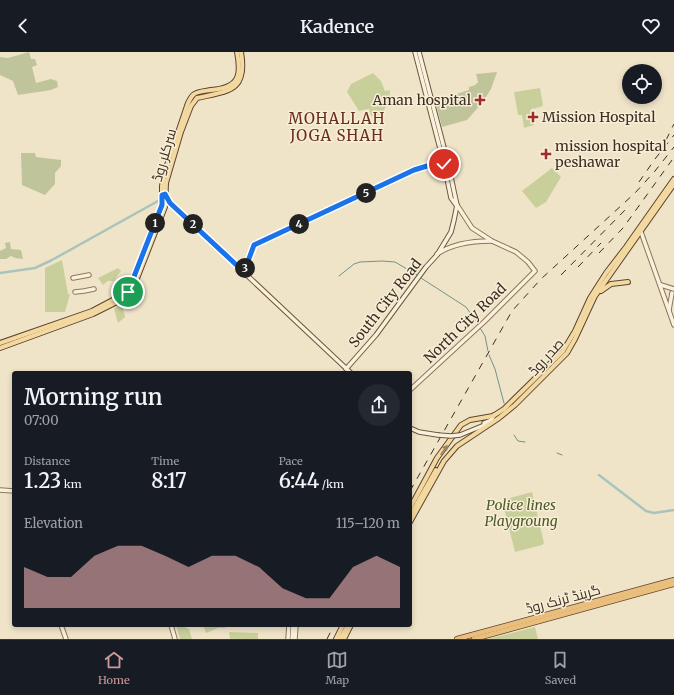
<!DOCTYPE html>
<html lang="en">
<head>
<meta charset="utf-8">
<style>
  body { margin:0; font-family:Merriweather,Cairo,serif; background:#242831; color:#f1f3f6; height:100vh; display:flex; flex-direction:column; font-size:15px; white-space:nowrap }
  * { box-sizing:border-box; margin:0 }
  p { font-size:13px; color:#9ea1a6 }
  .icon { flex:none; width:22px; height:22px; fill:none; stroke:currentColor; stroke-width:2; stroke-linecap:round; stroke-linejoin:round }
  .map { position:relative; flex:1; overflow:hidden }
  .side { position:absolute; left:12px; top:319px; width:400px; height:256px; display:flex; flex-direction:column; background:#171b24; border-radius:4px; box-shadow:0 2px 6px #0003 }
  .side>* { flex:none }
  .fabs { position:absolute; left:622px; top:12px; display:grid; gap:8px }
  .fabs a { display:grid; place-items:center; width:40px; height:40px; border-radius:50%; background:#171b24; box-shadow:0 2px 6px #0003; font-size:20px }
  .pin { position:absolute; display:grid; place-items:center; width:34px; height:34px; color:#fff; margin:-17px; border:2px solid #fff; border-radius:50%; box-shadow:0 1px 4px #0007 }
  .km { position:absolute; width:20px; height:20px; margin:-10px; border-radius:50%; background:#222; color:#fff; font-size:11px; line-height:20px; text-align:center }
  .round { display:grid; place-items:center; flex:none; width:42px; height:42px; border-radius:21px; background:#242831 }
  .overview { display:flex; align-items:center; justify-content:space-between; height:68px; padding:0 12px }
  h1 { font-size:22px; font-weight:600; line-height:30px }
  .figures { display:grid; grid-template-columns:repeat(3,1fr); gap:6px; height:68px; padding:4px 12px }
  .figures div { display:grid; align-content:center }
  .figures b { font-size:20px; font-weight:600 }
  .figures small { font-size:11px; font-weight:400 }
  .figures p { font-size:11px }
  .chart { height:112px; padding:8px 12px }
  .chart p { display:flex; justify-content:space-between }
  .chart svg { width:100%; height:72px; margin-top:4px; fill:#cc999b; opacity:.7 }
  header { display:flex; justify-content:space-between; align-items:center; height:52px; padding:0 12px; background:#171b24; font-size:18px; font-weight:600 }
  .menu { display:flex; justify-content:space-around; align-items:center; height:56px; border-top:1px solid #363941; background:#171b24; font-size:11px; color:#9ea1a6 }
  .menu a { display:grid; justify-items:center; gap:2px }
  .menu .selected { color:#cc999b }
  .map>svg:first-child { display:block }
  .green { fill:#c9cf9b }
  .cemetery { fill:#bfc49a }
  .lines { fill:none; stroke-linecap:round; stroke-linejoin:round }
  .stream { stroke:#6f938a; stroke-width:1 }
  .canal { stroke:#a9c4bc; stroke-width:2.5 }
  .tertiary-casing { stroke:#8d765c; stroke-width:5.5 }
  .secondary-casing { stroke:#6f573f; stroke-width:5.5 }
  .primary-casing { stroke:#5b4430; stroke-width:6 }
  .trunk-casing { stroke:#5b4430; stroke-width:6 }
  .tertiary { stroke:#faf1dc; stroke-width:3.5 }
  .secondary { stroke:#faf1dc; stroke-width:3.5 }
  .primary { stroke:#f3d9a0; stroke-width:4 }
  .trunk { stroke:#eabe7c; stroke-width:4.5 }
  .rail { stroke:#3d2e20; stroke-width:1; stroke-dasharray:7 7; stroke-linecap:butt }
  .secondary-bridge-casing { stroke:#6f573f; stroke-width:5.5; stroke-linecap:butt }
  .secondary-bridge { stroke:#faf1dc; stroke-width:3.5 }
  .oneway { fill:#988460 }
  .route-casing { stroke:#fff; stroke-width:8 }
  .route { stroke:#1a73e8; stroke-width:5 }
  .poi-dot { fill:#9e2a2b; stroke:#f7eed8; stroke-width:1.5 }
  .labels { text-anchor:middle; stroke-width:3; stroke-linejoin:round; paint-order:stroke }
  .poi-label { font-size:14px; fill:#3d2e20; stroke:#f7eed8; text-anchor:start }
  .street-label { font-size:14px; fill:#3d2e20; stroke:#f7eed8 }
  .park-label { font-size:14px; font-style:italic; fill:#4d5a26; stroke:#f7eed8 }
  .neighbourhood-label { font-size:15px; letter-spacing:1px; fill:#6b2e1e; stroke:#f7eed8 }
</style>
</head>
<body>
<header><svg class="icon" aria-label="back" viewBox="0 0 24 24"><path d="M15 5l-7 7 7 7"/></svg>Kadence<svg class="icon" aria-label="heart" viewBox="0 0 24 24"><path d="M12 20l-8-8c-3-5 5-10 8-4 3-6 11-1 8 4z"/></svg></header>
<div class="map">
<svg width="674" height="587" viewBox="0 0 674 587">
  <rect width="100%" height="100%" fill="#f0e4c8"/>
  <g class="green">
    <path d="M373 21 381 29 385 39 390 38C390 50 386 53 382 63L371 64 369 57 359 59 347 40 351 32Z"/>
    <path d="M540 36 543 53 541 55 531 57 534 73 524 76 522 63H518L514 40Z"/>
    <path d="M552 116 561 125 546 150 536 156 522 139Z"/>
    <path d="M62 208 68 242H70L65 260H45V216Z"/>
    <path d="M118 216 121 219 117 224 114 229H108L103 233 98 226Z"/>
    <path d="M122 252 125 265 118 271 114 257Z"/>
    <path d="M532 440 544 491 542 493 515 500 502 448Z"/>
    <path d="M176 573H184L186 576 189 577 192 587H180Z"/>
    <path d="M203 573H225L226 576H218L206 581Z"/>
    <path d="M535 575 538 587H488Z"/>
    <path d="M229 580 258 581V587H230Z"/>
  </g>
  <g class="cemetery">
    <path d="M29 0 31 7H35L37 13 32 15 36 31 51 27 57 29 58 35 51 38 18 43 13 29 0 23V5L8 6Z"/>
    <path d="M497 20 491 37 482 51 467 68 442 75 435 48 448 47 453 43 469 38V35L475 33 478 30 476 22Z"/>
    <path d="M21 101H35L36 105 61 108V114L55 121V132L45 143 22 133Z"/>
    <path d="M10 190 11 197 21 198 23 207 15 206 11 204 6 207H0V199L6 196 5 191Z"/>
  </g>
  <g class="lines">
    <g class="stream">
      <path d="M339 224 354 212 360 210 382 209 395 210 417 223"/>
      <path d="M421 226 466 255 478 272"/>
      <path d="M480 276 485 284 488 299"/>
      <path d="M489 303 495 317 504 351"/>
      <path d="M514 383 518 389 525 390"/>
      <path d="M557 401 562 403"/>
    </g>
    <g class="canal">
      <path d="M0 221 35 216 52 208 158 149"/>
      <path d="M599 423 646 459 654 461 674 458"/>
    </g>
    <g class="tertiary-casing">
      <g id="tertiary">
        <path d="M641 180 674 273"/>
        <path d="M437 202C452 192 473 189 491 189"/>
        <path d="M244 220 254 193 414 118 427 114 448 111"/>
        <path d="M73 226 89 223"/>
        <path d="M661 233 674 237"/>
        <path d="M75 240 84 239 94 237"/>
        <path d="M669 258 672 241"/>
        <path d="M410 338 485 269 535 219 528 210 516 200 492 189 472 176 457 153"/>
        <path d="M0 438 14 439"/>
        <path d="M61 573 66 587"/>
        <path d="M171 573 175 587"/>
        <path d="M288 587 289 573"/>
        <path d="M295 587 296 573"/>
      </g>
    </g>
    <g class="secondary-casing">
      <g id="secondary">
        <path d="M415 0 444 112 451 146 456 153"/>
        <path d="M166 143 170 151 351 321"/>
        <path d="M346 317 376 283 426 215 437 203 451 180 454 168 457 153 455 144 448 111 419 0"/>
        <path d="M484 371 491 368 494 363"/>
        <path d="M410 376 419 380 438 383"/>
        <path d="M460 383 487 372"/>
        <path d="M292 587 293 573"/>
      </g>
    </g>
    <g class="primary-casing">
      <g id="primary">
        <path d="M601 239 611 232 628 230"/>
        <path d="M0 291 92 259 128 240 162 153V134L165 119 188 51C189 49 191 45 193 43 197 39 206 39 211 38 238 36 242 25 237 0"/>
        <path d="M0 296 93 262 129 244 138 224 165 155 166 131 181 80 191 54 197 46C228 39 248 40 241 0"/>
        <path d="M410 456 437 406 461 373 470 368 493 364 504 357 563 299 575 279 590 246 606 221 626 195 674 127"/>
        <path d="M410 464 436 418"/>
        <path d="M410 470 444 409 457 394 499 366 515 353 567 301 575 287 595 244 674 132"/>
        <path d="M336 587 343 573"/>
        <path d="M340 587 348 573"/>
        <path d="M344 587 351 573"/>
      </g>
    </g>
    <g class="trunk-casing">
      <g id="trunk">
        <path d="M457 587 674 528"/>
        <path d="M474 587 674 532"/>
      </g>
    </g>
    <use href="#tertiary" class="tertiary"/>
    <use href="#secondary" class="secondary"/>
    <use href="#primary" class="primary"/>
    <use href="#trunk" class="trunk"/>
    <g class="rail">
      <path d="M666 88 674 72"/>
      <path d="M639 130 655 107 674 83"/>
      <path d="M599 201 623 176 672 108"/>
      <path d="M578 215 601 191"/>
      <path d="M561 223 630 153"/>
      <path d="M410 439 512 259 541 227 635 141 655 119 674 95"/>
      <path d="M327 587 334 573"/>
    </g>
    <g class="secondary-bridge-casing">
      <path id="secondary-bridge" d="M438 383 451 384 460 383"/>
    </g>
    <use href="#secondary-bridge" class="secondary-bridge"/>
  </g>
  <defs><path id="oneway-solid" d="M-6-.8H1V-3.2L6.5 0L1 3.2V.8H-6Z"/></defs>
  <use class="oneway" href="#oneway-solid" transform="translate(444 398) rotate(-55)"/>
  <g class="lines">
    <g class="route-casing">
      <path id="route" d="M128 240 162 153V143L165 142 170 151 244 220 254 193 414 118 427 114 444 112"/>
    </g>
    <use href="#route" class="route"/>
  </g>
  <g class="poi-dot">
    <path d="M478 42h4v4h4v4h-4v4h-4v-4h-4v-4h4z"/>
    <path d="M531 59h4v4h4v4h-4v4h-4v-4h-4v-4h4z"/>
    <path d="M544 96h4v4h4v4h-4v4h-4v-4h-4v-4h4z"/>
  </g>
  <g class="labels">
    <g class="poi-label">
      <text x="471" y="53" text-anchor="end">Aman hospital</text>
      <text x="542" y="70">Mission Hospital</text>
      <text x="555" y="99">mission hospital<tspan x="555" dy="16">peshawar</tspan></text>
    </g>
    <g class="street-label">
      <text transform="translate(164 103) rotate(-74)" y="5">سرکلر روڈ</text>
      <text transform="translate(385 251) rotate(-52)" y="5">South City Road</text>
      <text transform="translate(465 271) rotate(-44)" y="5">North City Road</text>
      <text transform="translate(546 305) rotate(-48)" y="5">صدر روڈ</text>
      <text transform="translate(563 547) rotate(-15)" y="5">گرینڈ ٹرنک روڈ</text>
    </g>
    <g class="park-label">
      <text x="521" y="458">Police lines<tspan x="521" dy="16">Playgroung</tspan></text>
    </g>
    <g class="neighbourhood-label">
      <text x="337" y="72">MOHALLAH<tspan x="337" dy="17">JOGA SHAH</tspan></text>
    </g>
  </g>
</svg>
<div class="fabs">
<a><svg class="icon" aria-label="locate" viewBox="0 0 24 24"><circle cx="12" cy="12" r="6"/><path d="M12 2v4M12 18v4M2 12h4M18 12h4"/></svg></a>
</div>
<div class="pin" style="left:128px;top:240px;background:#1e9e55"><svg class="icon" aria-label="arrive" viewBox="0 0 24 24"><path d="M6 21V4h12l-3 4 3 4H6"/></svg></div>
<div class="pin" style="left:444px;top:112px;background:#d93025"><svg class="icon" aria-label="check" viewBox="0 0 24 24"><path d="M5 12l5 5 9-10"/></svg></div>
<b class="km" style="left:155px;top:171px">1</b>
<b class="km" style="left:193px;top:172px">2</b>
<b class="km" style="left:245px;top:216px">3</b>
<b class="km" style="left:299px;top:172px">4</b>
<b class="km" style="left:366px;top:141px">5</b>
<section class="side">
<div class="overview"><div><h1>Morning run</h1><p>07:00</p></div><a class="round"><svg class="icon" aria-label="share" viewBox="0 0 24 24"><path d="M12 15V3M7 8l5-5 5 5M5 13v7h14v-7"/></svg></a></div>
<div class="figures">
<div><p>Distance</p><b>1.23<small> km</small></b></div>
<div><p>Time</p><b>8:17</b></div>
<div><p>Pace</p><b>6:44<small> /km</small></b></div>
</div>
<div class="chart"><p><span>Elevation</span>115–120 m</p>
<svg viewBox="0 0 160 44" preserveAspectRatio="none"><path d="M0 44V19L10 25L20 25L30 12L40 6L50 6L60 12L70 19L80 12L90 12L100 19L110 32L120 38L130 38L140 19L150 12L160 19V44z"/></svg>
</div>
</section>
</div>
<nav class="menu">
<a class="selected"><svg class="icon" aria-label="home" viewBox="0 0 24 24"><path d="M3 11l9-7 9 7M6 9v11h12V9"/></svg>Home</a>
<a><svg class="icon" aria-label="map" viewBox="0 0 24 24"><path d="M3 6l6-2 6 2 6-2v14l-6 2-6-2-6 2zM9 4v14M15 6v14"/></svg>Map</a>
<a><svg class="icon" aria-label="saved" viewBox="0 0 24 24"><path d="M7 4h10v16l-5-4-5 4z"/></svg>Saved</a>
</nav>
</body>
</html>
